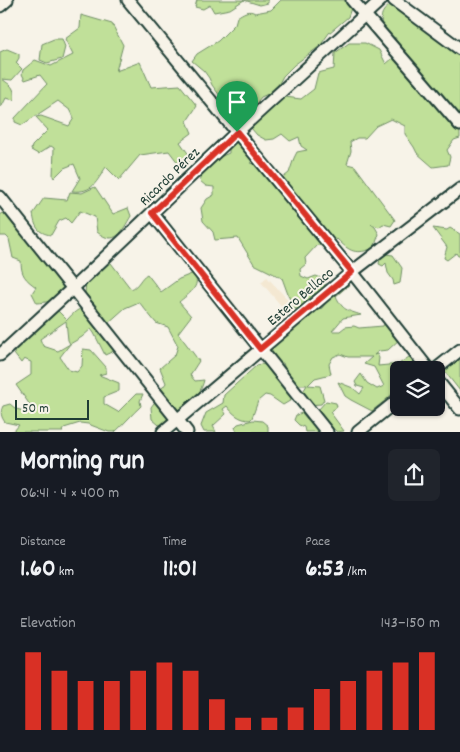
<!DOCTYPE html>
<html lang="en">
<head>
<meta charset="utf-8">
<style>
  body { margin:0; font-family:Dekko,sans-serif; background:#20242c; color:#f1f3f6; height:100vh; display:flex; flex-direction:column; font-size:19px; white-space:nowrap }
  * { box-sizing:border-box; margin:0 }
  p { font-size:16px; color:#9ea1a6 }
  .icon { flex:none; width:28px; height:28px; fill:none; stroke:currentColor; stroke-width:2; stroke-linecap:round; stroke-linejoin:round }
  .map { position:relative; height:432px; overflow:hidden }
  .details { display:flex; flex-direction:column; background:#171b24; flex:1 }
  .details>* { flex:none }
  .controls { position:absolute; left:390px; top:361px; display:grid; gap:10px }
  .controls a { display:grid; place-items:center; width:55px; height:55px; border-radius:8px; background:#171b24; box-shadow:0 1px 4px #0004; font-size:25px }
  .scale { position:absolute; left:15px; bottom:12px; width:74px; box-sizing:border-box; padding-left:5px; border:2px solid #1f3d34; border-top:0; font-size:14px; line-height:18px; white-space:nowrap; color:#1f3d34; -webkit-text-stroke:4px #f7f3e8; paint-order:stroke }
  .pin { position:absolute; display:grid; place-items:center; width:42px; height:42px; color:#fff; margin:-51px -21px; border-radius:50% 50% 50% 0; rotate:-45deg; box-shadow:0 0 5px #0007 }
  .pin .icon { rotate:45deg }
  .round { display:grid; place-items:center; flex:none; width:52px; height:52px; border-radius:8px; background:#20242c }
  .headline { display:flex; align-items:center; justify-content:space-between; height:85px; padding:0 20px }
  h1 { font-size:28px; font-weight:700; line-height:38px }
  .metrics { display:grid; grid-template-columns:repeat(3,1fr); gap:8px; height:85px; padding:5px 20px }
  .metrics div { display:grid; align-content:center }
  .metrics b { font-size:25px; font-weight:700 }
  .metrics small { font-size:14px; font-weight:400 }
  .metrics p { font-size:14px }
  .chart { height:140px; padding:10px 20px }
  .chart p { display:flex; justify-content:space-between }
  .chart svg { width:100%; height:90px; margin-top:5px; stroke:#d93025; stroke-width:6 }
  .map>svg:first-child { display:block }
  .built { fill:#f4e8d2 }
  .green { fill:#c0e099; stroke:#708e66 }
  .lines { fill:none; stroke-linecap:round; stroke-linejoin:round }
  .street-casing { stroke:#1f3d34; stroke-width:15 }
  .street { stroke:#f7f3e8; stroke-width:11 }
  .route-casing { stroke:#fff; stroke-width:10 }
  .route { stroke:#d93025; stroke-width:6 }
  .labels { text-anchor:middle; stroke-width:4; stroke-linejoin:round; paint-order:stroke }
  .street-label { font-size:15px; fill:#1f3d34; stroke:#f7f3e8 }
</style>
</head>
<body>
<div class="map">
<svg width="460" height="432" viewBox="0 0 460 432">
  <rect width="100%" height="100%" fill="#f7f3e8"/>
  <filter id="ink" filterUnits="userSpaceOnUse"><feTurbulence type="fractalNoise" baseFrequency=".02" numOctaves="2"/><feDisplacementMap in="SourceGraphic" scale="10" xChannelSelector="R" yChannelSelector="G"/><feConvolveMatrix kernelMatrix="1 2 1 2 8 2 1 2 1" color-interpolation-filters="sRGB"/></filter>
  <g filter="url(#ink)">
    <path class="built" d="M267 277 290 302 283 308 261 282Z"/>
    <g class="green">
      <path d="M197 0H268V3L260 5 244 0 230 9 214 12 210 5 203 9 195 7Z"/>
      <path d="M281 0H352L353 2 348 17 329 33 320 46 294 65 283 76 275 91 261 97 251 110 238 121 231 118 227 112 226 104 212 85 209 78 204 71 192 61 197 54 218 41 235 24 237 17C243 13 249 9 255 13L271 10Z"/>
      <path d="M392 4 425 16 434 21 436 27 449 32 460 49V138L454 140 447 150 450 157 448 165 433 167 417 153 414 147 405 134V126L391 119 376 126 365 138H357L350 142 351 151 347 164 355 166 395 220 391 226 383 224 379 227 371 224 375 227 379 234 374 248C356 255 350 252 337 239L328 247 317 245 305 258 306 264 300 269 301 276 308 279 316 276 326 280 323 292 313 294 311 302 301 311 293 308 282 278 254 264 238 238 215 240 213 232 203 221 201 208 207 199 214 195V187L206 186 200 181 199 170 213 160 229 153V146L237 139 257 158 250 163 268 169 276 183 289 173 294 158 297 152 307 150 301 146 299 137 290 141 282 134 274 139 266 140 257 135 251 128 253 114 269 100 285 97 301 99 314 89 318 73 334 69 335 53 349 43H365L379 50 386 64 399 53 394 46 396 38 389 36 382 31C381 17 379 12 392 4Z"/>
      <path d="M81 15 112 24 123 45 116 71 140 62 151 87 180 85 197 106 187 121 192 133 180 142 192 159 182 168 169 151 140 155 119 180 106 167C96 182 93 193 72 191L80 178 74 164 64 168 54 178 53 176 54 148 51 146 38 154 31 150 32 146 48 130 36 117 41 116 69 126 74 118 71 111 58 101 22 125 15 122V118L47 84 40 75 25 80 22 74 23 70 35 60 51 66 73 55 65 39 80 28Z"/>
      <path d="M54 39H62L65 47 62 59 47 63 40 60 42 44Z"/>
      <path d="M7 49 19 54V58L16 63 22 69 12 80 2 79C11 86 15 86 14 100L6 98 2 106 0 107V52Z"/>
      <path d="M95 187 113 214 128 208 131 216C122 231 116 247 97 232L95 217 80 211 71 223 66 218 59 221 51 235C37 233 35 226 33 214L44 198 67 200 70 192 82 193Z"/>
      <path d="M6 211 69 281C58 296 57 302 37 303L32 293 36 287C25 279 21 275 21 261L13 258 9 239 6 236H0V215Z"/>
      <path d="M433 228 447 230 450 228 460 234V256H458L456 253 447 260 444 258 447 247Z"/>
      <path d="M386 254 393 255 402 268 400 283 394 285 393 280 388 273 386 263 383 266 379 264 380 259Z"/>
      <path d="M107 263H111L131 289C139 286 140 278 147 274L161 292 179 279 194 273C202 287 188 294 179 302L191 316 178 333 199 361 190 375 195 381 204 380C199 401 182 411 165 424L159 425 152 419 151 407 157 399V392L163 387 166 383 160 368 175 355 178 346 168 327 156 323 139 302 125 308 107 324 116 350 105 355 94 333 91 329 82 337 70 344 68 340 66 321 40 339 43 346 58 351 70 344 60 357 69 370 77 372 82 366 83 349 91 350 106 367V373L99 375 119 383V391L104 397V404L118 412 136 394H143L140 401 141 406C132 414 124 424 115 432H109L88 424 80 423 64 428 62 431 63 432H8L14 431 19 425 5 422C1 417 0 412 3 406L10 404 16 409 24 411 30 405 16 385 31 375V362L24 359 21 363 14 354 16 345 54 310 58 311 67 320C78 308 80 307 98 308L85 293 86 282Z"/>
      <path d="M350 284 336 296C343 311 347 310 361 315L343 318 332 331H340L345 327 354 326 359 328 383 326 387 319 401 338 388 350 379 351 374 355 377 354 379 358 378 366 399 364 409 357 420 362V366L412 370H399C399 393 389 397 372 411L351 400 345 396 338 382 353 388 360 394 364 388 357 386 355 382 361 374 367 383 377 389 384 386 374 367 364 364 372 357H348L340 354 333 357 329 364 331 374 315 378 308 385 320 386 324 400 321 404 308 405 301 395 307 385H293L288 379 283 363 275 362 263 349 277 342 301 319 322 308 332 295 344 285Z"/>
      <path d="M460 354V391L442 368Z"/>
      <path d="M261 364 269 366 294 395 293 399 283 405 270 396 265 395 258 401 252 418 250 420C240 420 233 414 227 406L223 409 226 414 213 426 216 432H204L201 426 206 413 223 403 224 395 257 365Z"/>
      <path d="M326 401 336 403 337 407 330 412 344 431 337 432 325 421 321 422 319 432H305L304 427 299 425 294 420 296 415 302 413 307 419 311 418Z"/>
      <path d="M253 420 262 421 268 426V432H237L235 427 238 424Z"/>
    </g>
    <g class="lines">
      <g class="street-casing">
        <g id="street">
          <path d="M128 0 352 272 429 370"/>
          <path d="M352 0 460 125"/>
          <path d="M394 0 460 49"/>
          <path d="M0 6 7 0"/>
          <path d="M0 197 187 432"/>
          <path d="M152 213 327 432"/>
          <path d="M0 355 73 288 237 132 381 0"/>
          <path d="M435 370 460 350"/>
          <path d="M436 379 460 409"/>
          <path d="M163 432 352 272 460 189"/>
          <path d="M358 432 399 399"/>
        </g>
      </g>
      <use href="#street" class="street"/>
    </g>
  </g>
  <g class="lines" filter="url(#ink)">
    <g class="route-casing">
      <path id="route" d="M237 132 352 272 260 349 152 213Z"/>
    </g>
    <use href="#route" class="route"/>
  </g>
  <g class="labels">
    <g class="street-label">
      <text transform="translate(169 176) rotate(-44)" y="5">Ricardo Pérez</text>
      <text transform="translate(300 296) rotate(-40)" y="5">Estero Bellaco</text>
    </g>
  </g>
</svg>
<div class="controls">
<a><svg class="icon" aria-label="layers" viewBox="0 0 24 24"><path d="M12 4l9 5-9 5-9-5zM3 14l9 5 9-5"/></svg></a>
</div>
<div class="scale">50 m</div>
<div class="pin" style="left:237px;top:132px;background:#1e9e55"><svg class="icon" aria-label="arrive" viewBox="0 0 24 24"><path d="M6 21V4h12l-3 4 3 4H6"/></svg></div>
</div>
<section class="details">
<div class="headline"><div><h1>Morning run</h1><p>06:41 · 4 × 400 m</p></div><a class="round"><svg class="icon" aria-label="share" viewBox="0 0 24 24"><path d="M12 15V3M7 8l5-5 5 5M5 13v7h14v-7"/></svg></a></div>
<div class="metrics">
<div><p>Distance</p><b>1.60<small> km</small></b></div>
<div><p>Time</p><b>11:01</b></div>
<div><p>Pace</p><b>6:53<small> /km</small></b></div>
</div>
<div class="chart"><p><span>Elevation</span>143–150 m</p>
<svg viewBox="0 0 160 44" preserveAspectRatio="none"><path d="M5 44V6M15 44V15M25 44V20M35 44V20M45 44V15M55 44V11M65 44V15M75 44V29M85 44V38M95 44V38M105 44V33M115 44V24M125 44V20M135 44V15M145 44V11M155 44V6"/></svg>
</div>
</section>
</body>
</html>
